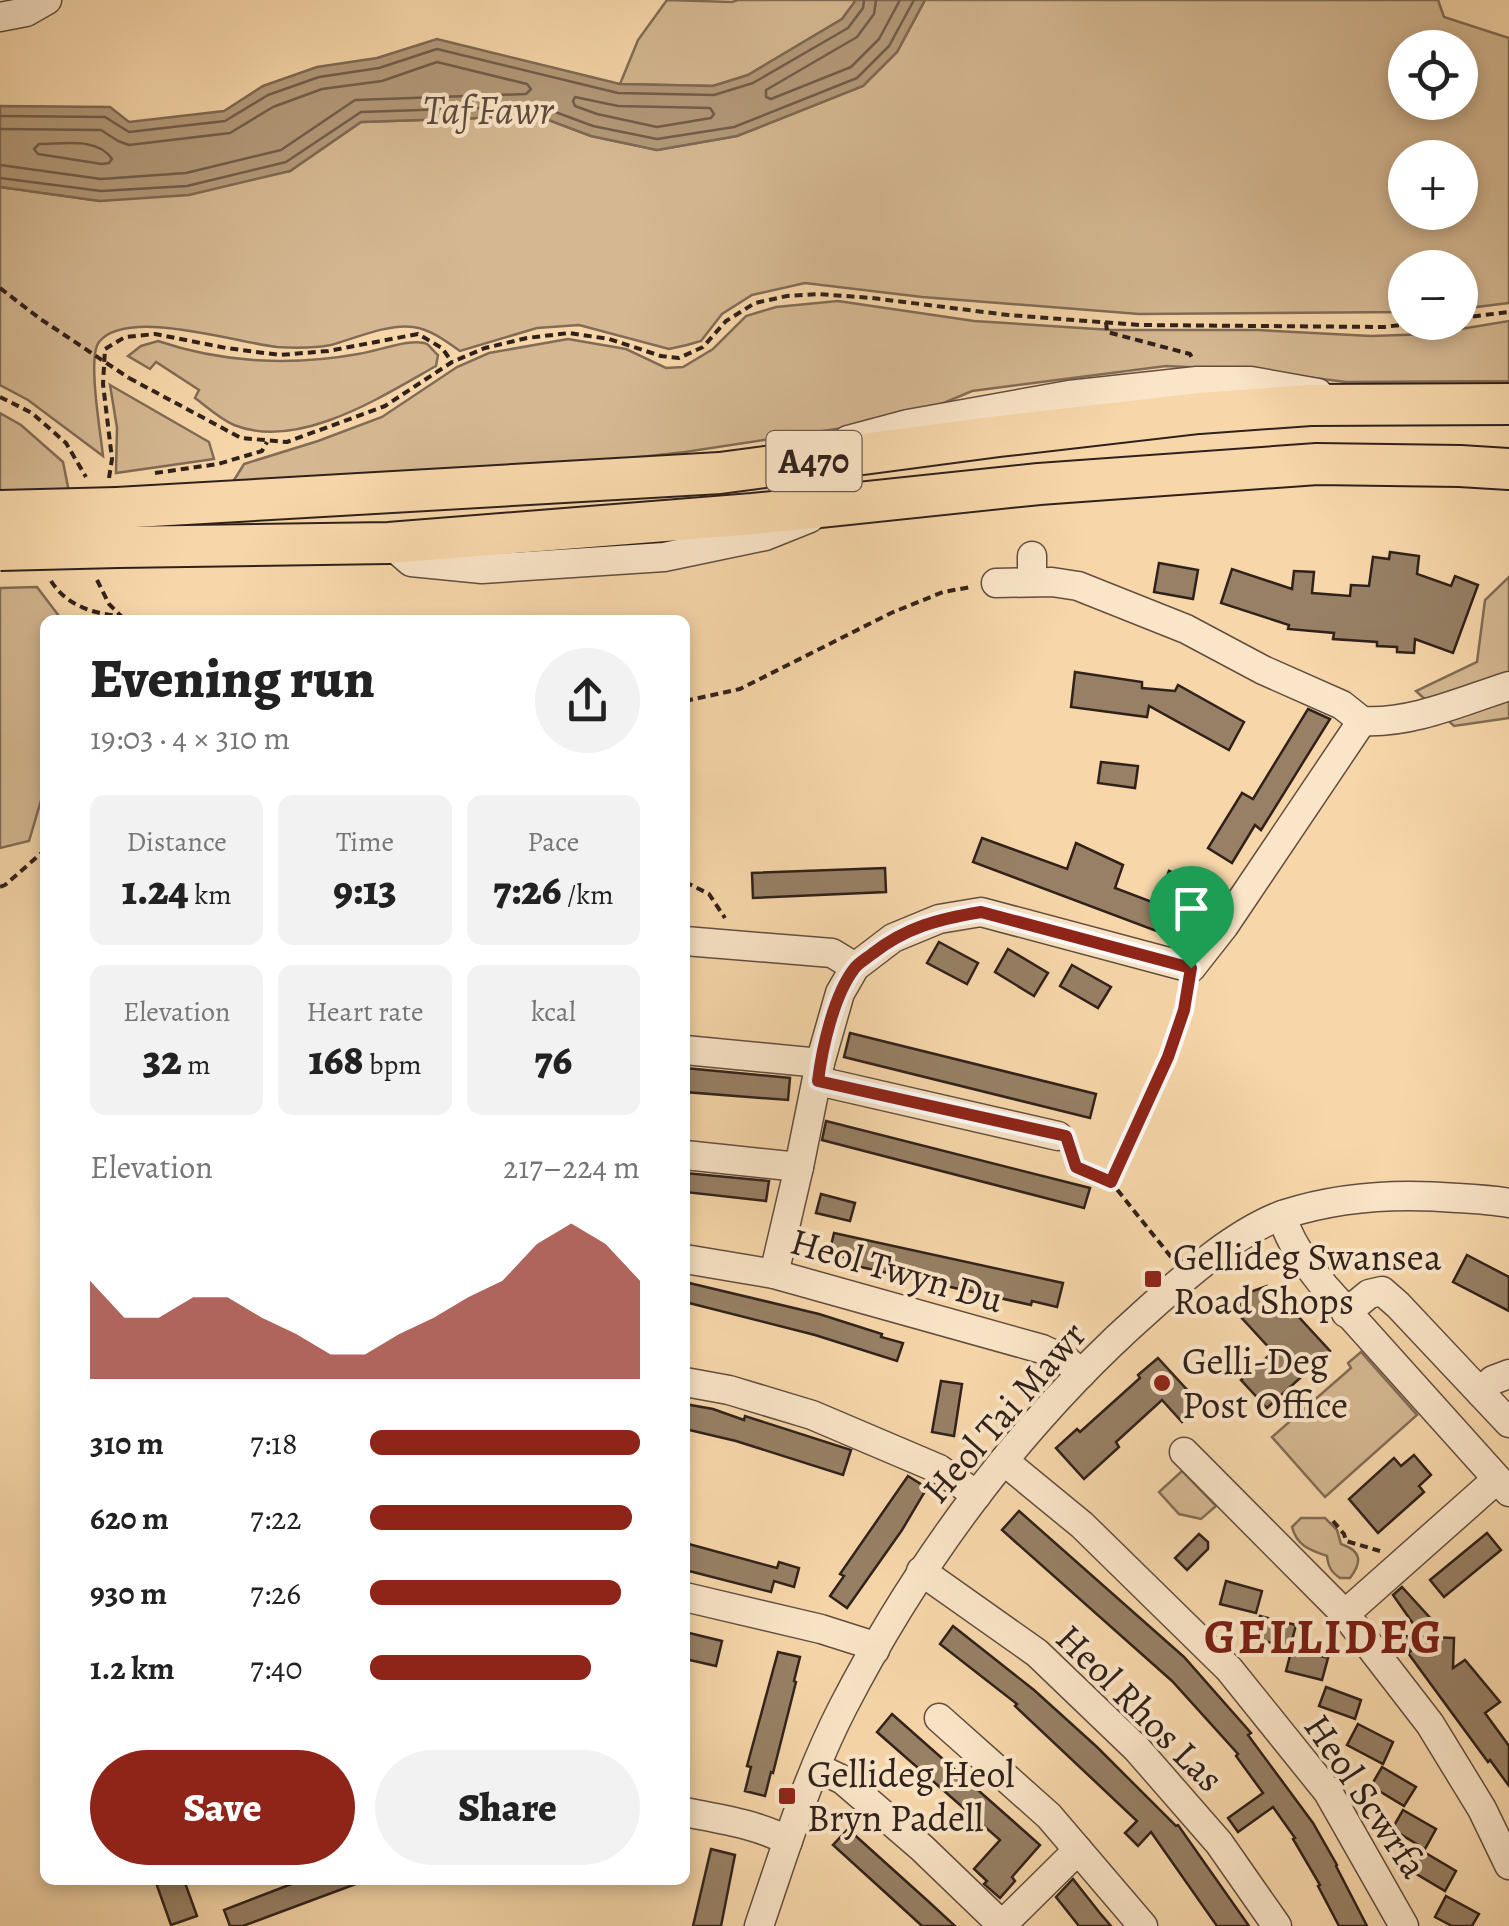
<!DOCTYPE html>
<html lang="en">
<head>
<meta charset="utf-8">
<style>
  body { margin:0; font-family:Alegreya,serif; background:#f2f2f2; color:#222; height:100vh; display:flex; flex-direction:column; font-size:38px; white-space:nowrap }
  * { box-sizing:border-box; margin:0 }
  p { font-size:32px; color:#767676 }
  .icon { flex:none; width:55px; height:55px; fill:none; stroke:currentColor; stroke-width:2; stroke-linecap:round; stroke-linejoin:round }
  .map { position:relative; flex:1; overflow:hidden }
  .drawer { position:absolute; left:40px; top:615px; width:650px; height:1270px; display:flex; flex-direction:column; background:#fff; border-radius:15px; box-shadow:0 5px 15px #0003 }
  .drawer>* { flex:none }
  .fabs { position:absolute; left:1388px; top:30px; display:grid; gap:20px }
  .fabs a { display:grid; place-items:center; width:90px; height:90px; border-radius:50%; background:#fff; box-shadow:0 5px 15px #0003; font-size:50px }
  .pin { position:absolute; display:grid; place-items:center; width:85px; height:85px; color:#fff; margin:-102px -42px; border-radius:50% 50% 50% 0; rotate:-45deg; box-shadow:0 0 10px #0007 }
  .pin .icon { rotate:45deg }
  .round { display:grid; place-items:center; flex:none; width:105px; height:105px; border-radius:52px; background:#f2f2f2 }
  .headline { display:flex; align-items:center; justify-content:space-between; height:170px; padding:0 50px }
  h1 { font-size:55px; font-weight:800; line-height:75px }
  .metrics { display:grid; grid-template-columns:repeat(3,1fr); gap:15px; height:170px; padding:10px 50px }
  .metrics div { display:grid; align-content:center; border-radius:15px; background:#f2f2f2; text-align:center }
  .metrics b { font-size:42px; font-weight:800 }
  .metrics small { font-size:28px; font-weight:400 }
  .metrics p { font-size:28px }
  .chart { height:280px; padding:20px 50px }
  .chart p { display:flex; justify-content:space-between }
  .chart svg { width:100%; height:180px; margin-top:10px; fill:#8f2418; opacity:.7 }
  .button { display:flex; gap:20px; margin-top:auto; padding:20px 50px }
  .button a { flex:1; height:115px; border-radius:60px; background:#8f2418; color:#fff; font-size:40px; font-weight:800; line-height:115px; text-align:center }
  .button a+a { background:#f2f2f2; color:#222 }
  ul { padding:0 50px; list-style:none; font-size:32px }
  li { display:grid; grid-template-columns:160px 120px 1fr; align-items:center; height:75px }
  li i { height:25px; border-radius:12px; background:#8f2418 }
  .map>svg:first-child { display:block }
  .green { fill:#d5b892; stroke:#826c56; stroke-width:2.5; fill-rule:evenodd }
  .water { fill:#b39979; stroke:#7f6953; stroke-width:2.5 }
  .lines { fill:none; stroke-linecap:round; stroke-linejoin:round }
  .shore { stroke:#725d4a; stroke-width:2.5 }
  .building { fill:#978065; stroke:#30211b; stroke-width:2.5 }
  .minor-casing { stroke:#624e3f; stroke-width:31 }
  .highway-casing { stroke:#30211b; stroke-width:44 }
  .path { stroke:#30211b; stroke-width:4; stroke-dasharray:8 5; stroke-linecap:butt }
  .minor { stroke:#fae5c8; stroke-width:28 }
  .highway { stroke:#f7d7aa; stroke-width:40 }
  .highway-bridge-casing { stroke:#30211b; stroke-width:44; stroke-linecap:butt }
  .path-bridge { stroke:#30211b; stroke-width:4; stroke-dasharray:8 5; stroke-linecap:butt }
  .highway-bridge { stroke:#f7d7aa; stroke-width:40 }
  .route-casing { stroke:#fff; stroke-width:20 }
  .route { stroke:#8f2418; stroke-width:12 }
  .poi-dot { fill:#8f2418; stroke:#fae5c8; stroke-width:4 }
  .labels { text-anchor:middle; stroke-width:8; stroke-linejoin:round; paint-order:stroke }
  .shield { fill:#fae5c8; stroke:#6d5c4f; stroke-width:2.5 }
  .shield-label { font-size:35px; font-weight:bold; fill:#30211b }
  .poi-label { font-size:38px; fill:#30211b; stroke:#fae5c8; text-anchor:start }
  .street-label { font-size:38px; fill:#30211b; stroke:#fae5c8 }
  .water-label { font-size:40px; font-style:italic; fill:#5e4b3c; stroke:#fae5c8 }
  .district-label { font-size:48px; font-weight:bold; letter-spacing:2.5px; fill:#7a1f14; stroke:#fae5c8 }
</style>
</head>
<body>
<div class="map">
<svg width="1509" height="1926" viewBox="0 0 1509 1926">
  <rect width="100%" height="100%" fill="#f7d7aa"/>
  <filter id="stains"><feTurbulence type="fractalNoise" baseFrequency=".002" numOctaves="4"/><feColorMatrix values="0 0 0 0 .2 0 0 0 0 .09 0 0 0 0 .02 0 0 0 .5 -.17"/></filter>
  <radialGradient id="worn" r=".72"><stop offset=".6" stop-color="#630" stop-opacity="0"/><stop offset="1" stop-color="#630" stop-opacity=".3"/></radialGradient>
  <g class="green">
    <path d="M667 0 732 2 738 0H856L842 19 748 75 713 86 620 84 638 40Z"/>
    <path d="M925 0H1438L1444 17 1509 38V303L1460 309V268H1405V312L1139 314 922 297 805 283 752 295 722 314 701 341 687 345 669 349 579 325 537 328 460 351C446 341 430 329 413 327 390 323 353 339 331 345 315 348 294 348 277 347 238 343 127 307 99 342 87 357 101 435 103 456L28 400 0 385V187L100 201 290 171 361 122 538 116 591 136 657 150 737 136 863 86 897 52ZM1405 48H1460V102H1405ZM1405 158H1460V212H1405Z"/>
    <path d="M838 301 974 321 1112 330H1258L1371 336 1430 334 1509 321V381L1346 382 1251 370 1166 366 972 391 908 418 685 452 509 472 231 485 244 464 318 441 382 417 457 367 489 353 568 339 626 349 666 368 683 367 713 349 746 316 776 307Z"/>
    <path d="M158 341C222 363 292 366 358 354 375 352 413 337 427 344 431 347 434 352 438 355L436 366C381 397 298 451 234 425 220 419 207 407 195 398L199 390 156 362 150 369 128 356 141 346Z"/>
    <path d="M110 385 209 442 214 459 116 473 117 428Z"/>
    <path d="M0 413 21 425 63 462 69 492 0 493Z"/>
    <path d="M1509 577V718L1454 726 1416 691 1477 662 1485 600Z"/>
    <path d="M37 587 62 620H45V787L29 841 0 848V588Z"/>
    <path d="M1361 1352 1417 1415 1325 1497 1272 1437 1351 1368 1348 1363Z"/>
    <path d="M1182 1471 1216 1506 1201 1519 1179 1514 1159 1492Z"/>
    <path d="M1301 1518H1325L1337 1530 1341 1544C1362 1551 1362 1562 1350 1578H1340C1331 1572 1328 1566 1327 1556 1310 1550 1297 1546 1292 1527Z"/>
  </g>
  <path class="water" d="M856 0H925L897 52 863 86 737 136 657 150 591 136 538 116 361 122 290 171 189 195 100 201 0 187V106L110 107 129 122 224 111 263 86 317 67 377 58 437 39 620 84 713 86 748 75 842 19Z"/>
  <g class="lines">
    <g class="shore">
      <path d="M876 0 874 14 857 37 766 90V97L771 99 851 67 879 39 900 0"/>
      <path d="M575 97 618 106 710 108 714 114 711 118 657 127 597 114 575 106 573 101Z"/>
      <path d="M0 116 105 117 129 132 225 121 268 95 319 77 379 68 437 49 618 93 714 95 753 83 848 28 863 8 864 0"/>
      <path d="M0 129 101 130 118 141 129 145 230 133 273 107 322 89 382 81 437 62 527 84 531 89 526 94 355 100 281 150 186 173 101 179 0 165"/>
      <path d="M39 144C64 144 98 137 112 159L109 163 102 164 38 154 34 149Z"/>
      <path d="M0 178 101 191 187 186 286 162 361 112 539 106 593 126 657 139 734 127 857 78 889 46 914 0"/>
    </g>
  </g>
  <g class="building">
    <path d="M1390 552 1419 556 1417 574 1451 586 1455 576 1478 585 1453 653 1415 639 1414 653 1397 652V647L1377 646V642L1333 639 1334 633 1288 629 1289 625 1221 603 1232 569 1292 589 1294 571 1314 572 1312 593 1350 596 1351 585 1369 586 1373 557 1389 559Z"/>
    <path d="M1159 563 1198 570 1193 599 1154 592Z"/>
    <path d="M1075 672 1142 682V688L1175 691 1178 685 1244 722 1229 750 1149 706 1147 717 1071 707Z"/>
    <path d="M1308 709 1330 719 1261 830 1255 825 1232 863 1208 848 1242 793 1253 799Z"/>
    <path d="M1101 762 1138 766 1135 788 1098 783Z"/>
    <path d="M982 838 1067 869 1076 843 1123 865 1115 888 1157 904 1169 871 1189 879 1167 935 973 862Z"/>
    <path d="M885 868 886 892 753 898 752 873Z"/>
    <path d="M939 942 978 963 967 984 927 963Z"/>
    <path d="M1008 949 1048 973 1034 996 995 972Z"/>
    <path d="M1072 965 1111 987 1098 1008 1060 986Z"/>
    <path d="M850 1033 1096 1094 1090 1118 844 1057Z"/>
    <path d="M685 1068 790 1078 788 1100 685 1092Z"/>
    <path d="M826 1121 1090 1188 1084 1208 822 1140Z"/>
    <path d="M685 1173 769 1181 766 1201 685 1192Z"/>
    <path d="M821 1194 855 1203 850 1221 816 1213Z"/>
    <path d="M834 1233 1063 1283 1057 1307 1032 1301 1031 1305 852 1265 853 1259 829 1254Z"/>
    <path d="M1467 1255 1509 1277V1311L1453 1282Z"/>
    <path d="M685 1282 819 1314 882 1334 881 1337 903 1343 897 1361 815 1335 685 1302Z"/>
    <path d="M1267 1286 1278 1304 1283 1300 1330 1351 1267 1408 1241 1380 1273 1352 1238 1314 1242 1298 1247 1293Z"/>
    <path d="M1158 1358 1201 1405 1182 1422 1162 1400 1116 1442 1119 1447 1084 1479 1056 1448 1077 1429 1080 1432 1140 1378 1138 1375Z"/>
    <path d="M941 1381 962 1384 954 1436 932 1432Z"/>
    <path d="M685 1404 713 1409 744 1420 745 1416 851 1450 843 1475 736 1441 685 1429Z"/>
    <path d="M1414 1455 1431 1475 1419 1486 1424 1492 1378 1533 1349 1499 1394 1458 1401 1466Z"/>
    <path d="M908 1476 927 1488 902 1530 847 1608 830 1596 844 1576 840 1574Z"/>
    <path d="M1019 1511 1184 1657 1251 1733 1248 1735 1313 1823 1337 1865 1336 1866 1367 1926H1339L1318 1886 1320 1885 1293 1839 1295 1838 1273 1807 1238 1832 1228 1818 1263 1793 1236 1756 1238 1754 1172 1681 1002 1530Z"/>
    <path d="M1487 1533 1501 1550 1444 1597 1430 1580Z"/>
    <path d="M1199 1534 1208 1542V1549L1187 1570 1175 1558Z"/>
    <path d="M685 1543 777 1568 779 1562 799 1568 794 1587 774 1581 771 1592 685 1570Z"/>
    <path d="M1226 1581 1262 1591 1256 1613 1220 1604Z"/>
    <path d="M1402 1587 1432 1620 1419 1632 1393 1595Z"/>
    <path d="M1260 1616 1296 1625 1290 1648 1254 1638Z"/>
    <path d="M953 1626 1034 1690 1097 1747 1176 1826 1178 1825 1249 1926H1217L1151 1832 1138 1846 1125 1833 1137 1821 1015 1706 1017 1704 940 1644Z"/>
    <path d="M685 1632 722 1641 716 1666 685 1659Z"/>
    <path d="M1400 1636 1454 1638 1453 1668 1465 1660 1500 1702 1485 1713 1509 1746V1786L1490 1760 1488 1762 1408 1653 1411 1651Z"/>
    <path d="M1292 1648 1328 1658 1322 1680 1286 1671Z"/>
    <path d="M778 1652 800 1657 794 1681 796 1682 773 1773 771 1772 765 1796 745 1791 751 1767 747 1766Z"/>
    <path d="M1326 1687 1361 1700 1355 1719 1319 1706Z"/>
    <path d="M892 1714 1040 1845 1012 1877 1015 1881 1000 1898 984 1884 987 1881 974 1869 1000 1840 877 1732Z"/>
    <path d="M1358 1724 1393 1742 1383 1764 1347 1745Z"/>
    <path d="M1382 1767 1416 1787 1404 1806 1371 1786Z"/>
    <path d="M1403 1810 1436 1829 1425 1849 1392 1829Z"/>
    <path d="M848 1829 929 1902 955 1926H922L898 1904 833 1845Z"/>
    <path d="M711 1849 735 1855 721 1926H693Z"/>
    <path d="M1424 1852 1456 1871 1445 1891 1413 1872Z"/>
    <path d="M1073 1879 1099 1912 1111 1926H1079L1056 1897Z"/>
    <path d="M155 1880H184L197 1916 171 1925Z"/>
    <path d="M302 1880 361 1882 243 1926H230L224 1910Z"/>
    <path d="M1446 1896 1479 1914 1472 1926H1452L1435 1917Z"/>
  </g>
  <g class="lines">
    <g class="minor-casing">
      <g id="minor">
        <path d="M0 17 26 12 47 0"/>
        <path d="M848 440 908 424 1069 395 1197 381H1251L1318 393"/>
        <path d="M389 543 411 562 482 569 664 557 765 536 810 518"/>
        <path d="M1032 582V556"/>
        <path d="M996 583 1052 582 1078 586 1186 629 1263 670 1342 705 1362 721"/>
        <path d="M1362 721C1412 724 1462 701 1509 686"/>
        <path d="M685 941 832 953 855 967"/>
        <path d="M685 1050 820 1063"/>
        <path d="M818 1081 1058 1136"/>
        <path d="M685 1155 799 1167"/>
        <path d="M1282 1215C1289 1243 1307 1264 1324 1286L1509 1492"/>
        <path d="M685 1259 774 1274 1042 1349 1066 1360 1081 1374"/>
        <path d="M774 1274 799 1167 820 1063 840 993 855 967 893 938 939 919 981 912 1191 968 1224 926 1362 721"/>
        <path d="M1346 1313 1369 1294 1382 1291 1398 1305 1509 1423"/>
        <path d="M685 1382 729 1390 812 1415 939 1469 977 1495"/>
        <path d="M1480 1392 1493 1380 1509 1374"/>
        <path d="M1184 1452 1345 1614 1430 1724 1482 1809 1509 1865"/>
        <path d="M1004 1461 1082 1525 1229 1669 1328 1792 1404 1926"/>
        <path d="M921 1571 1037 1653 1137 1749 1219 1843 1277 1926"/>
        <path d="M685 1597 821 1629 865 1643 875 1650"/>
        <path d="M1345 1614 1496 1480"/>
        <path d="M939 1718 1049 1816 1143 1926"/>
        <path d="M816 1767 843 1780 922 1848 1003 1926"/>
        <path d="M685 1812C719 1819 757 1824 788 1841"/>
        <path d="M1002 1925 1078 1850"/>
        <path d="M759 1926C784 1853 807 1777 843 1707 920 1558 1023 1420 1149 1309 1187 1275 1237 1231 1285 1214 1341 1196 1399 1193 1457 1198 1474 1199 1492 1200 1509 1203"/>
      </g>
    </g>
    <g class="highway-casing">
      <g id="highway">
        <path d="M117 508 720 473 999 436 1199 413 1310 405 1509 404"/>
        <path d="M118 547 389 543 753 514 1039 484 1317 464 1460 466 1509 469"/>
      </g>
    </g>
    <g class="path">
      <path d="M1460 318 1509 312"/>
      <path d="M1106 322 1107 332 1190 354 1192 358"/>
      <path d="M129 378 241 438 287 442 385 406 452 362 485 348 527 338 569 333 609 339 661 356 679 358 703 347 726 321 755 303 787 296 818 294 872 298 1008 315 1140 325 1384 327 1424 322"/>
      <path d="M0 397 32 413 66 443 86 477"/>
      <path d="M155 473 218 464 262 451 267 442"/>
      <path d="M109 478 112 459 103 384 105 349 125 337 155 334 226 348 280 355 328 351 418 334 442 348 452 362"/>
      <path d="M97 580 109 604 125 620"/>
      <path d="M51 581C66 605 93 614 120 616"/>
      <path d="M685 701 740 689 891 613 943 592 971 587"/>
      <path d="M685 882 709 894 725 918"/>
      <path d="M0 887 5 885 45 850"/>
      <path d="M1072 1155 1077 1167 1111 1182"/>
      <path d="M1171 1257 1111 1182C1136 1125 1177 1053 1187 993"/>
      <path d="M1333 1521 1344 1534 1346 1541 1380 1551"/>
    </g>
    <use href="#minor" class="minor"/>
    <use href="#highway" class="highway"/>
    <g class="highway-bridge-casing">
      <g id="highway-bridge">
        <path d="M0 511 117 508"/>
        <path d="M0 550 118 547"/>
      </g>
    </g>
    <path class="path-bridge" d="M0 288 39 318 129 378"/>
    <use href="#highway-bridge" class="highway-bridge"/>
  </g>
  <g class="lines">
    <g class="route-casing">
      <path id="route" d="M981 912 1191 968 1184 1010 1168 1057 1111 1182 1076 1167 1066 1136 818 1081C822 1048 834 995 854 969 858 963 866 959 872 954 906 927 939 919 981 912Z"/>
    </g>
    <use href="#route" class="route"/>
  </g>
  <g class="poi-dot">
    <rect x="1143" y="1269" width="20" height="20" rx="5"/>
    <circle cx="1162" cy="1383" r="10"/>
    <rect x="777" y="1786" width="20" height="20" rx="5"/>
  </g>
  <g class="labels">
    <rect class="shield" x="766.5" y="431" width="95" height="60" rx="8"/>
    <g class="shield-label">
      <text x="814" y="473">A470</text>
    </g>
    <g class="poi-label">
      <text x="1173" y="1270">Gellideg Swansea<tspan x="1173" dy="44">Road Shops</tspan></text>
      <text x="1182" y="1374">Gelli-Deg<tspan x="1182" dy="44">Post Office</tspan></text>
      <text x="807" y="1787">Gellideg Heol<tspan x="807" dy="44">Bryn Padell</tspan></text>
    </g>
    <g class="street-label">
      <text transform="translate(897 1270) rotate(16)" y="13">Heol Twyn Du</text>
      <text transform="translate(1004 1412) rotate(-49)" y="13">Heol Tai Mawr</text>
      <text transform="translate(1140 1708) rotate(45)" y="13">Heol Rhos Las</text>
      <text transform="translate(1366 1796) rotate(56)" y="13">Heol Scwrfa</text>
    </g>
    <g class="water-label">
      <text x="488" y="124">Taf Fawr</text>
    </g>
    <g class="district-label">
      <text x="1324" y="1653">GELLIDEG</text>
    </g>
  </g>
  <rect width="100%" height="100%" filter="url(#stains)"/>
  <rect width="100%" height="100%" fill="url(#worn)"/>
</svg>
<div class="fabs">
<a><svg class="icon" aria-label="locate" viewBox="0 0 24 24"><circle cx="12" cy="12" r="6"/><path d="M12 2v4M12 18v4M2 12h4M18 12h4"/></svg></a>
<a>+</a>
<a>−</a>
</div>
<div class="pin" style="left:1191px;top:968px;background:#1e9e55"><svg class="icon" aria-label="arrive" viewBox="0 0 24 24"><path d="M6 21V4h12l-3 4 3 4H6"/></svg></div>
<section class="drawer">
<div class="headline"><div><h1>Evening run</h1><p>19:03 · 4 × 310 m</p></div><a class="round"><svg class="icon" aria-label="share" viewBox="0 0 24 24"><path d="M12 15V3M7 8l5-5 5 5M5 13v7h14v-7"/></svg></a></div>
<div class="metrics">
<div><p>Distance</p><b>1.24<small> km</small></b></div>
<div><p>Time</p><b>9:13</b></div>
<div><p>Pace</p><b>7:26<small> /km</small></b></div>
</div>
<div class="metrics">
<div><p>Elevation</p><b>32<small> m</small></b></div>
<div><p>Heart rate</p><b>168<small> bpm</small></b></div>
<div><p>kcal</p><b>76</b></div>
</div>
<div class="chart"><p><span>Elevation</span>217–224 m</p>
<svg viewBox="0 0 160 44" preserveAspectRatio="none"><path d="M0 44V20L10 29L20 29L30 24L40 24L50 29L60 33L70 38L80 38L90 33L100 29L110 24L120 20L130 11L140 6L150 11L160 20V44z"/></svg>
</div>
<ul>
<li><b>310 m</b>7:18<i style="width:100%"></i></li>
<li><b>620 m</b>7:22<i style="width:97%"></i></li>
<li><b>930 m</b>7:26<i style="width:93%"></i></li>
<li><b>1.2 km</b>7:40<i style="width:82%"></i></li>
</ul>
<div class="button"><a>Save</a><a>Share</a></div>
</section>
</div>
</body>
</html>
